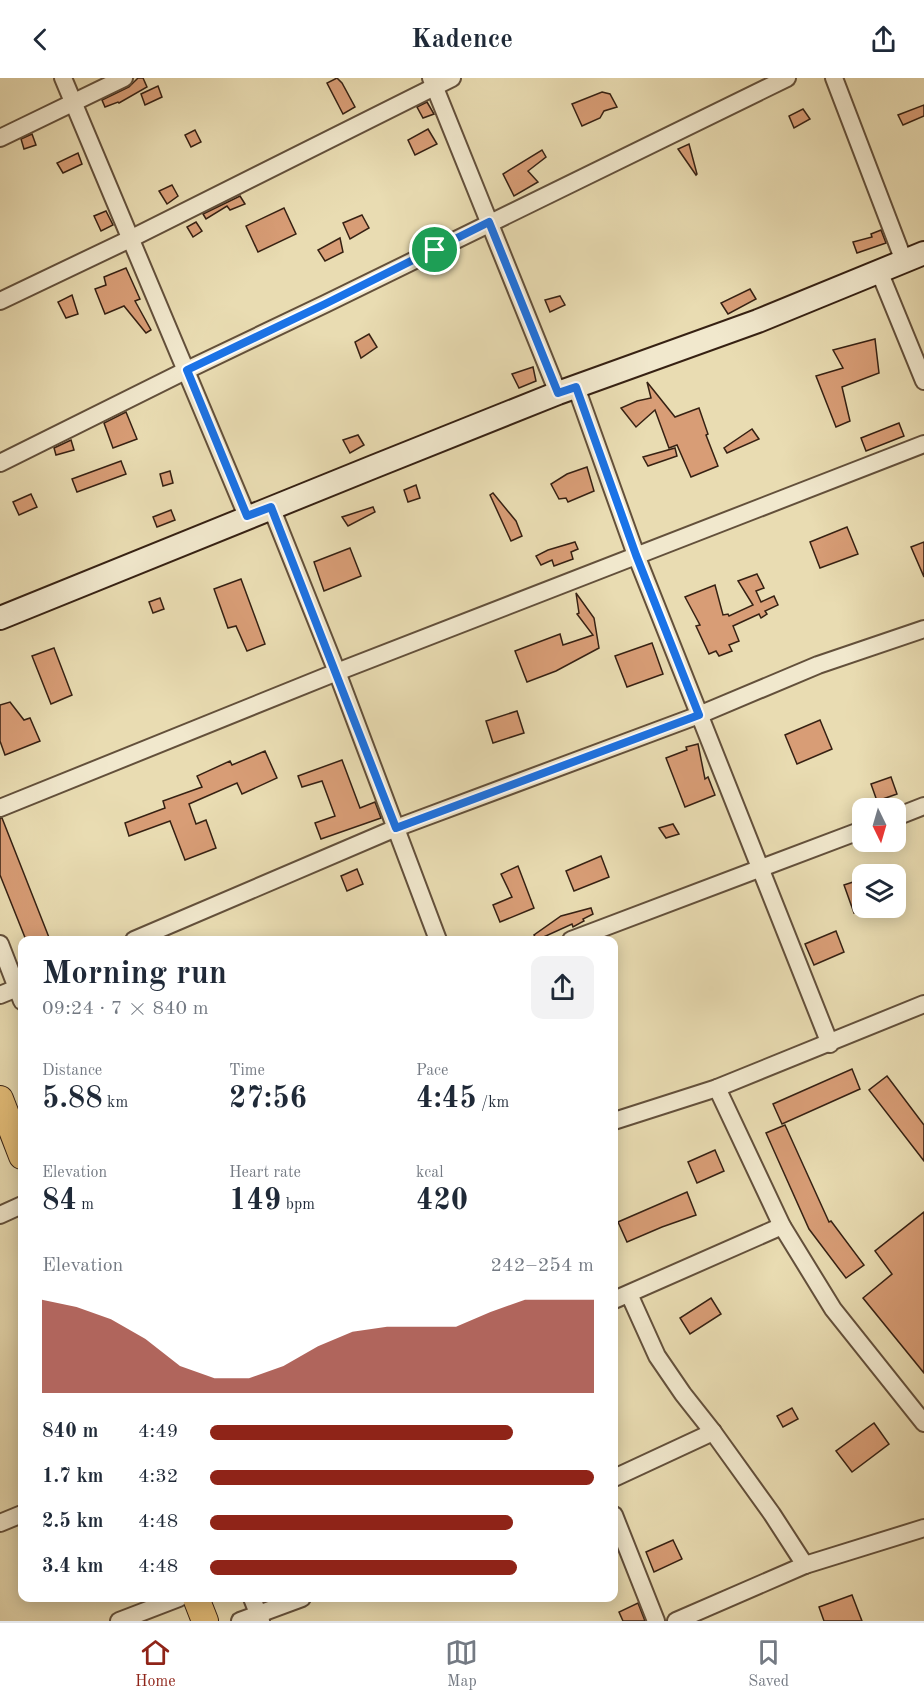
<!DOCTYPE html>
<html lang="en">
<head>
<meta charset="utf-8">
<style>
  body { margin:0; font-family:"Old Standard TT",serif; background:#f2f2f3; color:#1f2937; height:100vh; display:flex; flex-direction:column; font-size:22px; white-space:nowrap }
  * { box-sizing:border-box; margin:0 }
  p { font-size:20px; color:#747a83 }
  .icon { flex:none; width:33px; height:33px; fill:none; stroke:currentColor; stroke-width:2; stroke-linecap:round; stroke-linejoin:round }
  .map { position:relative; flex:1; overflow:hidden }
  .panel { position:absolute; left:18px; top:858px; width:600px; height:666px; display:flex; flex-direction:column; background:#fff; border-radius:12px; box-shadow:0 3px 15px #0003 }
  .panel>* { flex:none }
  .needle { width:39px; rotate:175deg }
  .tools { position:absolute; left:852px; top:720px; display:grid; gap:12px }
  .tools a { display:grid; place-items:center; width:54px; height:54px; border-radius:12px; background:#fff; box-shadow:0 3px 15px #0003; font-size:30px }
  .pin { position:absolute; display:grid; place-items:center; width:51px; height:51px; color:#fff; margin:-26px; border:3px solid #fff; border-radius:50%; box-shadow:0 2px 6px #0007 }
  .round { display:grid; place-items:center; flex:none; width:63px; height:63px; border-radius:12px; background:#f2f2f3 }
  .head { display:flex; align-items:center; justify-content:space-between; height:102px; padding:0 24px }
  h1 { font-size:33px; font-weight:700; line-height:45px }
  .metrics { display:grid; grid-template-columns:repeat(3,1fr); gap:9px; height:102px; padding:6px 24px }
  .metrics div { display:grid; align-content:center }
  .metrics b { font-size:30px; font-weight:700 }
  .metrics small { font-size:16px; font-weight:400 }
  .metrics p { font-size:16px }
  .chart { height:168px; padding:12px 24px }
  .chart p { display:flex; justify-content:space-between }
  .chart svg { width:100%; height:108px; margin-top:6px; fill:#8f2418; opacity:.7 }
  ul { padding:0 24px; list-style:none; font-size:20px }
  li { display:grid; grid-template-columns:96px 72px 1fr; align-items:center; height:45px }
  li i { height:15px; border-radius:8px; background:#8f2418 }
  header { display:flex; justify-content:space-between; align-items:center; height:78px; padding:0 24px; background:#fff; font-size:27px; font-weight:700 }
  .menu { display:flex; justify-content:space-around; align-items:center; height:84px; border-top:2px solid #e0e1e3; background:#fff; font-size:16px; color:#747a83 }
  .menu a { display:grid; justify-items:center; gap:3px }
  .menu .selected { color:#8f2418 }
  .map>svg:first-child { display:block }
  .building { fill:#d89d76; stroke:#362113; stroke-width:1.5 }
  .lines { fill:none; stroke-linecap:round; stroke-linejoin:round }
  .street-casing { stroke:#63503b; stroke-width:20 }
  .secondary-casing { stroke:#362113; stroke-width:26 }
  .primary-casing { stroke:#362113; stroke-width:28 }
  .street { stroke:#f1e8cd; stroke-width:16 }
  .secondary { stroke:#f1e8cd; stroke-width:22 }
  .primary { stroke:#e4be79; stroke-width:26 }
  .route-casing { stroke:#fff; stroke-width:12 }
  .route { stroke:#1a73e8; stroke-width:8 }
</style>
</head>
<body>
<header><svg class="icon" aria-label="back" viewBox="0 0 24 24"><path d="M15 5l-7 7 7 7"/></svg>Kadence<svg class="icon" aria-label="share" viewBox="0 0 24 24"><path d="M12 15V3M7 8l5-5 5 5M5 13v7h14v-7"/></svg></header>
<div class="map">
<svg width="924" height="1543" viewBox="0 0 924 1543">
  <rect width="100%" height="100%" fill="#e9dcb2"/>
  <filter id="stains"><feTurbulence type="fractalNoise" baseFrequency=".00333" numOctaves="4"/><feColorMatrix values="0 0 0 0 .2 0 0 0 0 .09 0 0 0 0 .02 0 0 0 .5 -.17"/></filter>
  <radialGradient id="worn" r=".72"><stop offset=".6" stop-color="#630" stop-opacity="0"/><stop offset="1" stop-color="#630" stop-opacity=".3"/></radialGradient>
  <g class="building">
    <path d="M138 0H143L147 9 119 25 118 24 105 29 102 22 129 9Z"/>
    <path d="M337 0 342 5 355 29 343 36 327 5Z"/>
    <path d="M158 8 162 19 145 27 141 16Z"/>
    <path d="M602 14 610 16 617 29 604 33 600 40 582 48 572 26Z"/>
    <path d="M427 24 434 36 423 40 417 29Z"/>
    <path d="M924 27V38L903 47 898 37Z"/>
    <path d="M803 31 810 41 794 50 789 38Z"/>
    <path d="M428 51 437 66 415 77 408 62Z"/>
    <path d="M195 52 201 64 191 69 185 57Z"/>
    <path d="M32 56 36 67 24 71 21 61Z"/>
    <path d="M689 66 697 96 696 97 678 71Z"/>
    <path d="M542 72 546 79 528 93 538 104 514 118 503 96Z"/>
    <path d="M78 75 82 86 63 95 57 85Z"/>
    <path d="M172 107 178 118 167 126 159 113Z"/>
    <path d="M240 118 245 126 230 132 227 128 206 141 203 136Z"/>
    <path d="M284 130 296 156 258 174 246 148Z"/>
    <path d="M106 133 113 147 101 153 94 138Z"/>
    <path d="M362 137 369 150 350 161 343 145Z"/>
    <path d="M196 144 202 153 193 159 187 149Z"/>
    <path d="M881 152 886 165 857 175 853 164 872 159 871 156Z"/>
    <path d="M340 160 343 174 325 183 318 172Z"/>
    <path d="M126 190 140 221 135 223 151 252 146 255 124 228 105 236 95 211 106 207 104 199Z"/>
    <path d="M750 211 756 221 728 236 721 225Z"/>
    <path d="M72 217 78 236 66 240 58 224Z"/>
    <path d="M560 218 565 227 550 234 545 222Z"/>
    <path d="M369 256 377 269 361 280 355 264Z"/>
    <path d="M875 261 879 295 842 309 850 343 836 349 816 298 843 290 833 272Z"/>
    <path d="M533 289 536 303 519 310 512 296Z"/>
    <path d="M647 304 675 339 699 330 708 356 706 357 718 388 691 399 677 367 669 370 655 332 636 349 621 330 637 323 651 320Z"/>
    <path d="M126 334 137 361 113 370 104 345Z"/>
    <path d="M899 345 904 358 866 373 861 360Z"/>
    <path d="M752 351 759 361 727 375 724 370Z"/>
    <path d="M358 357 364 367 350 375 343 362Z"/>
    <path d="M71 362 74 372 56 377 54 370Z"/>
    <path d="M675 370 677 378 648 388 643 379Z"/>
    <path d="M121 383 126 396 77 414 72 401Z"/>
    <path d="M587 389 594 413 568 424 566 420 559 421 551 406 567 396Z"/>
    <path d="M170 393 173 405 163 408 160 396Z"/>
    <path d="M416 407 420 420 408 424 404 412Z"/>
    <path d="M493 415 516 443 522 458 511 463 490 417Z"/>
    <path d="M31 416 37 429 19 437 13 424Z"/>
    <path d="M373 429 375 434 348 448 342 439Z"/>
    <path d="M171 432 175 442 157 449 153 439Z"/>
    <path d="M847 449 858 476 820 490 810 464Z"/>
    <path d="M575 464 578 471 571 474 573 481 554 488 552 482 541 487 536 478 548 472Z"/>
    <path d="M924 464V499L911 469Z"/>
    <path d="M350 470 361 498 324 513 314 484Z"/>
    <path d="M757 496 764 510 756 513 761 524 774 518 778 527 765 533 767 536 761 540 759 536 733 548 739 563 729 567 732 573 719 578 716 573 709 576 696 548 700 547 685 519 715 507 723 537 728 536 729 538 753 527 738 503Z"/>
    <path d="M241 501 265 566 247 573 236 548 228 550 214 511Z"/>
    <path d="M576 515 594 540 599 570 556 593 527 604 515 573 560 556 563 567 593 557 577 536 579 535Z"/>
    <path d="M160 520 164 531 153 535 149 524Z"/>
    <path d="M652 565 663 596 627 609 615 578Z"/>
    <path d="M54 570 72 617 51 626 32 578Z"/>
    <path d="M10 624 24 642 30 640 40 663 5 677 0 663V627Z"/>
    <path d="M517 633 524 655 493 665 486 643Z"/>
    <path d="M820 642 832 671 797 686 785 657Z"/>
    <path d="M698 666 705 701 708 699 715 717 685 729 666 680 687 672 686 669Z"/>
    <path d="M265 673 277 700 242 716 237 705 189 726 196 746 206 742 216 770 185 782 170 743 129 758 125 745 165 730 163 723 202 709 197 698 230 683 232 687Z"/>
    <path d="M342 682 360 730 375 724 381 740 321 761 315 745 335 738 322 703 302 709 298 698Z"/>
    <path d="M891 699 897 716 877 723 871 706Z"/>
    <path d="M0 740H2L50 862H26L0 797Z"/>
    <path d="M673 746 679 756 666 760 659 750Z"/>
    <path d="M601 778 609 799 574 813 566 793Z"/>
    <path d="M518 788 534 830 500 844 493 827 512 819 501 796Z"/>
    <path d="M357 791 363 806 347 813 341 798Z"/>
    <path d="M862 801V832L854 835 844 807Z"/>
    <path d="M591 830 593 836 583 841 584 843 573 849 572 846 537 862 534 857 561 838Z"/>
    <path d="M836 853 844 874 814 887 805 866Z"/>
    <path d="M852 991 860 1011 782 1046 773 1026Z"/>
    <path d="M887 998 924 1047V1083L869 1012Z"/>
    <path d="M785 1047 829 1144 831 1143 864 1187 846 1200 809 1151 766 1055Z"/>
    <path d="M715 1072 724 1093 697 1105 688 1084Z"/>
    <path d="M687 1114 696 1137 662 1149 627 1164 618 1144Z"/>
    <path d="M924 1134V1295L863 1220 892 1196 875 1173Z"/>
    <path d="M711 1220 721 1236 690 1256 680 1240Z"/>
    <path d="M792 1330 798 1341 783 1349 777 1338Z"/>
    <path d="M874 1345 889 1366 852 1394 836 1373Z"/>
    <path d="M673 1462 682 1481 654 1494 646 1474Z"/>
    <path d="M852 1517 862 1543H824L819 1529Z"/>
    <path d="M638 1525 645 1543H623L619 1534Z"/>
  </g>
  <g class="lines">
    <g class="street-casing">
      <g id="street">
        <path d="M63 0 247 438"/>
        <path d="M431 0 558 315"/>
        <path d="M834 0 904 183"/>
        <path d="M0 60 124 0"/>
        <path d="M879 193 924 303"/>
        <path d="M0 223 130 161 452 0"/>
        <path d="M576 309 636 477 830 966"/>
        <path d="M0 385 187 292 325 226 787 0"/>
        <path d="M271 429 337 594 438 862"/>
        <path d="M0 730 337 594 924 366"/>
        <path d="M896 739 924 728"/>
        <path d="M134 862 396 750 699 637 818 587 924 551"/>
        <path d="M571 862 862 752"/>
        <path d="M0 866 22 923"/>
        <path d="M0 917 22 908"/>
        <path d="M717 1010 782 1148 833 1231 924 1345"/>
        <path d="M614 1043 717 1010 924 926"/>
        <path d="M0 1137 22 1127"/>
        <path d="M629 1216 657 1278 683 1316 713 1354 772 1436 805 1487"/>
        <path d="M614 1222 782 1148"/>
        <path d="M614 1400 713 1354"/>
        <path d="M614 1437 656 1543"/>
        <path d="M0 1445 22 1436"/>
        <path d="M252 1520 261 1543"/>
        <path d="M119 1543 179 1520"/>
        <path d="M240 1543 302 1520"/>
        <path d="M676 1543 805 1487 924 1450"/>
      </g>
    </g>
    <g class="secondary-casing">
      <path id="secondary" d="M0 540 373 389 558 315 758 243 924 175"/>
    </g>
    <g class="primary-casing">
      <g id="primary">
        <path d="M0 1021 22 1078"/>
        <path d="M196 1520 205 1543"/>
      </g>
    </g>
    <use href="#street" class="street"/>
    <use href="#secondary" class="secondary"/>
    <use href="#primary" class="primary"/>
  </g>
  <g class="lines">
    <g class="route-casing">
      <path id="route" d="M489 144 558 315 576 309 636 477 699 637 396 750 271 429 247 438 187 292 325 226Z"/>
    </g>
    <use href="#route" class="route"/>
  </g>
  <rect width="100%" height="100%" filter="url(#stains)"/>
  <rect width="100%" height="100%" fill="url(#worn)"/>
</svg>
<div class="tools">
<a><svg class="needle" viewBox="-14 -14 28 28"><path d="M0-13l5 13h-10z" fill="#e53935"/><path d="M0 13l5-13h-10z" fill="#747a83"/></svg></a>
<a><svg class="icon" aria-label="layers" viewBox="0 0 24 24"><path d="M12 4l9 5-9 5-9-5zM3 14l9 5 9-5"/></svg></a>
</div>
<div class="pin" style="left:435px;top:172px;background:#1e9e55"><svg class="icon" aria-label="arrive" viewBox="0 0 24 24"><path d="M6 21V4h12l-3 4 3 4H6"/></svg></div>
<section class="panel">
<div class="head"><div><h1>Morning run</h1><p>09:24 · 7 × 840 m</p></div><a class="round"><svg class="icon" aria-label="share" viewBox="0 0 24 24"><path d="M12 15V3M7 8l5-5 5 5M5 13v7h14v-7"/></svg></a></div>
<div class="metrics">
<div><p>Distance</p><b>5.88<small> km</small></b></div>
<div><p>Time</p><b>27:56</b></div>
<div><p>Pace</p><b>4:45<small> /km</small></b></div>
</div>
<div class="metrics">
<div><p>Elevation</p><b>84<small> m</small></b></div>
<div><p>Heart rate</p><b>149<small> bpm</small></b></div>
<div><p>kcal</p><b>420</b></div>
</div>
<div class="chart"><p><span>Elevation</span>242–254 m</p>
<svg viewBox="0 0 160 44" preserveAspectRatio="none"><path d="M0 44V6L10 9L20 14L30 22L40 33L50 38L60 38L70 33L80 25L90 19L100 17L110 17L120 17L130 11L140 6L150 6L160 6V44z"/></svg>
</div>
<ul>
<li><b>840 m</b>4:49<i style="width:79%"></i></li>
<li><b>1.7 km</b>4:32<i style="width:100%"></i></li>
<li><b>2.5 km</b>4:48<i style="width:79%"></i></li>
<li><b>3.4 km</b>4:48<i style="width:80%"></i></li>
</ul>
</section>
</div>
<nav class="menu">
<a class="selected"><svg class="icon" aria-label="home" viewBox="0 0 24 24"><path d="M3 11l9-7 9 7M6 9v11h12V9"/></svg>Home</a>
<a><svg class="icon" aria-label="map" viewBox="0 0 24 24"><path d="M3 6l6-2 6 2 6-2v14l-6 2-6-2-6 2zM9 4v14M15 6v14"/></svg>Map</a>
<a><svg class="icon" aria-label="saved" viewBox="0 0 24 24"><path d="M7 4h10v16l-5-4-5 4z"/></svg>Saved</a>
</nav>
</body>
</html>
